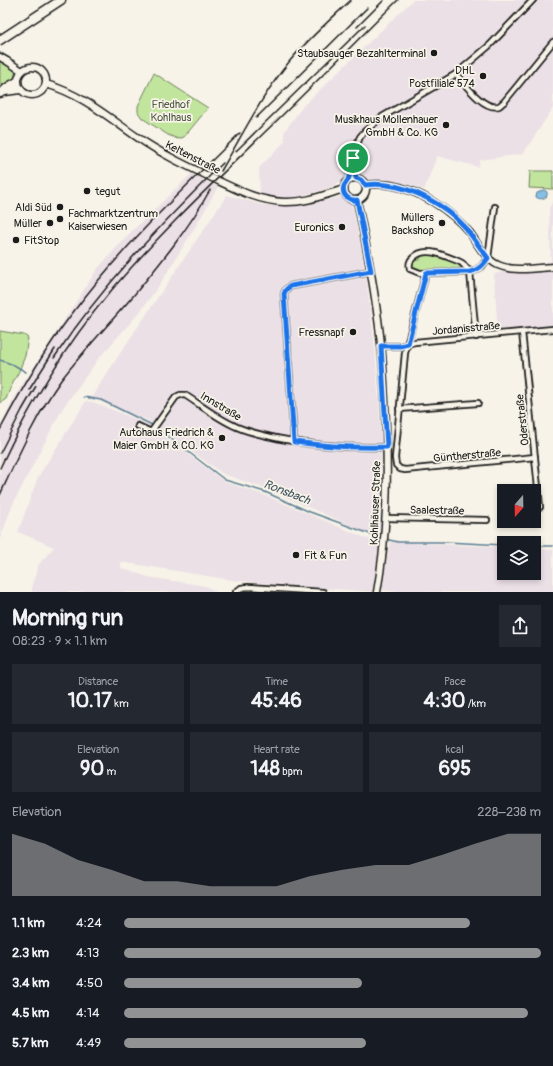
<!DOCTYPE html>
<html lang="en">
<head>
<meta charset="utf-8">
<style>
  body { margin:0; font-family:Pangolin,sans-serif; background:#242831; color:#f1f3f6; height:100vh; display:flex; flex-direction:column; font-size:15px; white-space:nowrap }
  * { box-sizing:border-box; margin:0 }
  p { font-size:13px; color:#9ea1a6 }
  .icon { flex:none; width:22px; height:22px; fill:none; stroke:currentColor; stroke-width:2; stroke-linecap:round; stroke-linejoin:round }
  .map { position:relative; height:592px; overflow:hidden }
  .side { display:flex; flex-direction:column; background:#171b24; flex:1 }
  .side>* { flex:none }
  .needle { width:26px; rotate:200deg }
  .buttons { position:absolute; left:497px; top:484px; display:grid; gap:8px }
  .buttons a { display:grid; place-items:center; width:44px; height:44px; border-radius:0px; background:#171b24; box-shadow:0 2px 6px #0003; font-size:20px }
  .pin { position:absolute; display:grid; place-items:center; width:34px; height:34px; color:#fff; margin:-17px; border:2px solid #fff; border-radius:50%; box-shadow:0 1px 4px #0007 }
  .round { display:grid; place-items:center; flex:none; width:42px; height:42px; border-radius:0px; background:#242831 }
  .headline { display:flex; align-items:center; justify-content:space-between; height:68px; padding:0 12px }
  h1 { font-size:22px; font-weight:700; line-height:30px }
  .figures { display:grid; grid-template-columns:repeat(3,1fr); gap:6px; height:68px; padding:4px 12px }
  .figures div { display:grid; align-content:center; border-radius:0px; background:#242831; text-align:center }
  .figures b { font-size:20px; font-weight:700 }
  .figures small { font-size:11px; font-weight:400 }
  .figures p { font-size:11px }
  .chart { height:112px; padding:8px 12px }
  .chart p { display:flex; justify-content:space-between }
  .chart svg { width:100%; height:72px; margin-top:4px; fill:#919294; opacity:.7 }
  ul { padding:0 12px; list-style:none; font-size:13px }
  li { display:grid; grid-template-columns:64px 48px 1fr; align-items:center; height:30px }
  li i { height:10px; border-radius:5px; background:#919294 }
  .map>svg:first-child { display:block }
  .built { fill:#ebe0e6 }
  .green { fill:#c2e59e; stroke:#6f805d }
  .water { fill:#86c0e5; stroke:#5c7e95 }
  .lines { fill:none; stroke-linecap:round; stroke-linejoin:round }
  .stream { stroke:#5c7e95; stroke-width:1.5 }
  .street-casing { stroke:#1c1c1c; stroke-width:8 }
  .secondary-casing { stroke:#1c1c1c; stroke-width:9 }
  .highway-casing { stroke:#1c1c1c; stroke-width:11 }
  .street { stroke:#f7f3e8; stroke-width:4.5 }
  .secondary { stroke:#f7f3e8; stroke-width:6 }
  .highway { stroke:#f7f3e8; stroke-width:8 }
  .rail { stroke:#1c1c1c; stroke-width:1.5 }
  .route-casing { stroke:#fff; stroke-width:8 }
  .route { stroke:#1a73e8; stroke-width:5 }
  .poi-dot { fill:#1c1c1c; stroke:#f7f3e8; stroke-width:1.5 }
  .labels { text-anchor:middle; stroke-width:3.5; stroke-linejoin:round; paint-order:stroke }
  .poi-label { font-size:11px; fill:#1c1c1c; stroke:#f7f3e8; text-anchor:end }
  .park-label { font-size:11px; fill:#4e5843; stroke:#f7f3e8 }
  .street-label { font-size:11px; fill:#1c1c1c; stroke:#f7f3e8 }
  .water-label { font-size:12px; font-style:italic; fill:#415562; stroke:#f7f3e8 }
</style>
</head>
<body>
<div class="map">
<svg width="553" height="592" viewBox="0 0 553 592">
  <rect width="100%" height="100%" fill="#f7f3e8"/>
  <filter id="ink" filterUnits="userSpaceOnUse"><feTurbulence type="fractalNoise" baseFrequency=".025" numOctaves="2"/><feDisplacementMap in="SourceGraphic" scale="8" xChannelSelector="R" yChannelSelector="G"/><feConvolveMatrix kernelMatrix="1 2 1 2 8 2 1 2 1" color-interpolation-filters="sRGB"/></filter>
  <g filter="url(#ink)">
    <g class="built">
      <path d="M413 0H553V108L523 154 480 160 478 167 437 156 424 190 408 184 388 180H369L363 178 360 174H346L343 180 329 188 298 197 283 198 260 194 259 168 285 141 284 132 303 106Z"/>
      <path d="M191 174 218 187 197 224 160 284 139 313 99 358 62 409 12 506 0 539V426L17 393 98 268 129 234Z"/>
      <path d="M227 195 263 205 300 206 340 197 346 200 353 207 364 261 375 348 381 433V535L368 533 264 488 223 474 147 420 91 398 125 346Z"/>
      <path d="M553 201V331L498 337 494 274 551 261 549 208Z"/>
      <path d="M86 401 93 402 148 424 225 482 264 495 368 539 381 542 373 592 238 581 121 562V568L148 577 206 586 216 592H32V584L39 564 54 547 18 532 38 477Z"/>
      <path d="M390 542 504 547V573H534V549L553 550V592H399L381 590Z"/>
    </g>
    <g class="green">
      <path d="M0 60C20 71 22 79 0 89Z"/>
      <path d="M154 73 208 108 184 137 178 139 168 135 142 118 138 112V106Z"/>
      <path d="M530 171H553V189L529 188Z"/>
      <path d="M429 254 459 264 461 270 418 271 412 269V262L414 260H420V255Z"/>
      <path d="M0 331 24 335 28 338 25 356 19 371 10 389 6 399 0 403Z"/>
    </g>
    <path class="water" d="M544 190 547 192V196C544 199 540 200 536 197L537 193Z"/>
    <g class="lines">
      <g class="stream">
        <path d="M0 360 14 365 26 372"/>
        <path d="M84 397 101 400 150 424 161 431 225 480 265 492 310 512 381 538"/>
        <path d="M385 539 398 542H446L504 545"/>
        <path d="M534 546H553"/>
      </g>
      <g class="street-casing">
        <g id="street">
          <path d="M456 74C465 84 484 111 499 106 501 105 502 103 504 102L553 42"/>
          <path d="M353 158 356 178"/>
          <path d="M349 180 351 162 354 151 360 137 365 131 382 117 456 74 490 45 533 0"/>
          <path d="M470 272 462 263 458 261C445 256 425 245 413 258 409 261 409 265 410 269L420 273H426L470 272 476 270 482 266 488 258 495 207"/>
          <path d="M470 272 476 337"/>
          <path d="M426 273 405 353 395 458 396 465 400 469 405 470 535 457"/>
          <path d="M522 332 540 507"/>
          <path d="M381 346H400L415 342 553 329"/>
          <path d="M399 409 478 403"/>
          <path d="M138 426 151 432 176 397 180 395H185C202 406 218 419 237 427 251 433 266 436 281 439 316 446 351 448 387 447"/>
          <path d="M294 441 284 294C285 290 287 288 291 286L371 271"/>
          <path d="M386 518 487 520"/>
          <path d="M236 592 241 588 248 587 323 592"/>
        </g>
      </g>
      <g class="secondary-casing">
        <g id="secondary">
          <path d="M0 57 7 61 22 71"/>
          <circle cx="32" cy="81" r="14"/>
          <path d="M46 84C81 94 108 117 137 137 160 153 185 165 210 177 234 188 257 201 284 202 305 203 324 195 344 189"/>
          <circle cx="355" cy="189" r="11"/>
          <path d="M365 185C373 184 382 184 390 185 420 190 450 210 470 233 478 244 485 259 498 265 514 272 536 268 553 267"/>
          <path d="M357 200C367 248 376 296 381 344 384 371 385 399 386 426 388 483 387 536 377 592"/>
        </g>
      </g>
      <g class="highway-casing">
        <g id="highway">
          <path d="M0 40 61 0"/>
          <path d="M5 90 7 88 17 82"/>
          <path d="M0 93 5 91 20 89"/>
        </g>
      </g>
      <use href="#street" class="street"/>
      <use href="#secondary" class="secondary"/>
      <use href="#highway" class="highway"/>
      <g class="rail">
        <path d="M357 27 384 0"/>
        <path d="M256 118 367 8"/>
        <path d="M236 151 365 25"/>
        <path d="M221 171C243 134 262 95 289 62 307 40 330 20 351 0"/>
        <path d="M54 358C102 286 162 223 223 163"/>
        <path d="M29 390 55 349"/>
        <path d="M0 430C21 390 44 351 71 315 121 248 181 191 240 133"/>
        <path d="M0 453 22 410 36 386"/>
        <path d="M0 468C29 405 66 345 110 292 158 235 213 183 266 131 311 88 354 43 398 0"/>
        <path d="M0 495C18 456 36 415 61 380 84 350 110 323 134 295 162 261 189 228 210 190"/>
      </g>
    </g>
  </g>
  <g class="lines" filter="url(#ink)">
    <g class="route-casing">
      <path id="route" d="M353 158 356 178 361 180 365 185C372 184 379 184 387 185 414 188 446 206 464 226 473 237 480 248 488 258 483 265 479 270 470 272L426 273 408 344 400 346H381L387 447C356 448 325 446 294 442L284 294C285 290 287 288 291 286L371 271 357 200C349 201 341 195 344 186 346 182 348 181 349 177 351 171 350 164 353 158Z"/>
    </g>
    <use href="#route" class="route"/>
  </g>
  <g class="poi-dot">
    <circle cx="434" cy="53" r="4"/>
    <circle cx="483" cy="76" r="4"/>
    <circle cx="446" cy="125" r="4"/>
    <circle cx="87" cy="191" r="4"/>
    <circle cx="60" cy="207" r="4"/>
    <circle cx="60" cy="219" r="4"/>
    <circle cx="50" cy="223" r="4"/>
    <circle cx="442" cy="223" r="4"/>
    <circle cx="342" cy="227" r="4"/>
    <circle cx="16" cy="240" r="4"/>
    <circle cx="353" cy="332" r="4"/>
    <circle cx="222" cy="438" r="4"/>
    <circle cx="296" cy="555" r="4"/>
  </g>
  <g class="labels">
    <g class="poi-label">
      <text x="426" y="57">Staubsauger Bezahlterminal</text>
      <text x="475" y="74">DHL<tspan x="475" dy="13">Postfiliale 574</tspan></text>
      <text x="438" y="123">Musikhaus Mollenhauer<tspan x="438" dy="13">GmbH &amp; Co. KG</tspan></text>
      <text x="95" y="195" text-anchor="start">tegut</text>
      <text x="52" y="211">Aldi Süd</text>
      <text x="68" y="217" text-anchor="start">Fachmarktzentrum<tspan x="68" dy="13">Kaiserwiesen</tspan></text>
      <text x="434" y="221">Müllers<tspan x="434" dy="13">Backshop</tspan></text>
      <text x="42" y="227">Müller</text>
      <text x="334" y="231">Euronics</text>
      <text x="24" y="244" text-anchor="start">FitStop</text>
      <text x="345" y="336">Fressnapf</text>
      <text x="214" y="436">Autohaus Friedrich &amp;<tspan x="214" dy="13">Maier GmbH &amp; C0. KG</tspan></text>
      <text x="304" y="559" text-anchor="start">Fit &amp; Fun</text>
    </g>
    <g class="park-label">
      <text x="171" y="108">Friedhof<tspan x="171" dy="13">Kohlhaus</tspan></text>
    </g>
    <g class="street-label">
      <text transform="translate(193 157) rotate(27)" y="4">Keltenstraße</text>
      <text transform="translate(466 328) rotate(-5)" y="4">Jordanisstraße</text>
      <text transform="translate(221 406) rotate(31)" y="4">Innstraße</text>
      <text transform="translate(522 420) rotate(-96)" y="4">Oderstraße</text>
      <text transform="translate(467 455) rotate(-5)" y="4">Güntherstraße</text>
      <text transform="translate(375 503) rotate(-88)" y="4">Kohlhäuser Straße</text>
      <text transform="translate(437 510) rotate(1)" y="4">Saalestraße</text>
    </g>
    <g class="water-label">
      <text transform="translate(287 492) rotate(21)" y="4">Ronsbach</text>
    </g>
  </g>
</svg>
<div class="buttons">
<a><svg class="needle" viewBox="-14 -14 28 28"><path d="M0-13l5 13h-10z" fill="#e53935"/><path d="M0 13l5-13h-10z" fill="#9ea1a6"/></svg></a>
<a><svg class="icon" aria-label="layers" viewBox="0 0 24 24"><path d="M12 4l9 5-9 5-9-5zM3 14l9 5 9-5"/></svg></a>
</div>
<div class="pin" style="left:353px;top:158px;background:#1e9e55"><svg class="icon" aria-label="arrive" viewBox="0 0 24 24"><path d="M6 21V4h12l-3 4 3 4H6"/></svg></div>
</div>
<section class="side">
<div class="headline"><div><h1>Morning run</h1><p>08:23 · 9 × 1.1 km</p></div><a class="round"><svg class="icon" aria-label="share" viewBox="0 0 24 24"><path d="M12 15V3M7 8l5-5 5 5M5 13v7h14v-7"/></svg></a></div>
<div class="figures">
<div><p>Distance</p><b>10.17<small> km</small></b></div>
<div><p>Time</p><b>45:46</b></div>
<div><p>Pace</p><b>4:30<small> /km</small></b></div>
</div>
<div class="figures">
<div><p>Elevation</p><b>90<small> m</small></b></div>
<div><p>Heart rate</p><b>148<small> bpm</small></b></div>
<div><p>kcal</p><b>695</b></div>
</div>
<div class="chart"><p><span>Elevation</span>228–238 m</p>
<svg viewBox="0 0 160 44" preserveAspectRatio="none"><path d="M0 44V6L10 12L20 22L30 28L40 35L50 35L60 38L70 38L80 38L90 32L100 28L110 25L120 25L130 19L140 12L150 6L160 6V44z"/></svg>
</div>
<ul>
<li><b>1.1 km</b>4:24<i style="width:83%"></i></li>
<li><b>2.3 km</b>4:13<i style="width:100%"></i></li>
<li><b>3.4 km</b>4:50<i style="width:57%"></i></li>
<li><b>4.5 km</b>4:14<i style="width:97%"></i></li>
<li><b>5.7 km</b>4:49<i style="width:58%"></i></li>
</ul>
</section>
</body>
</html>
